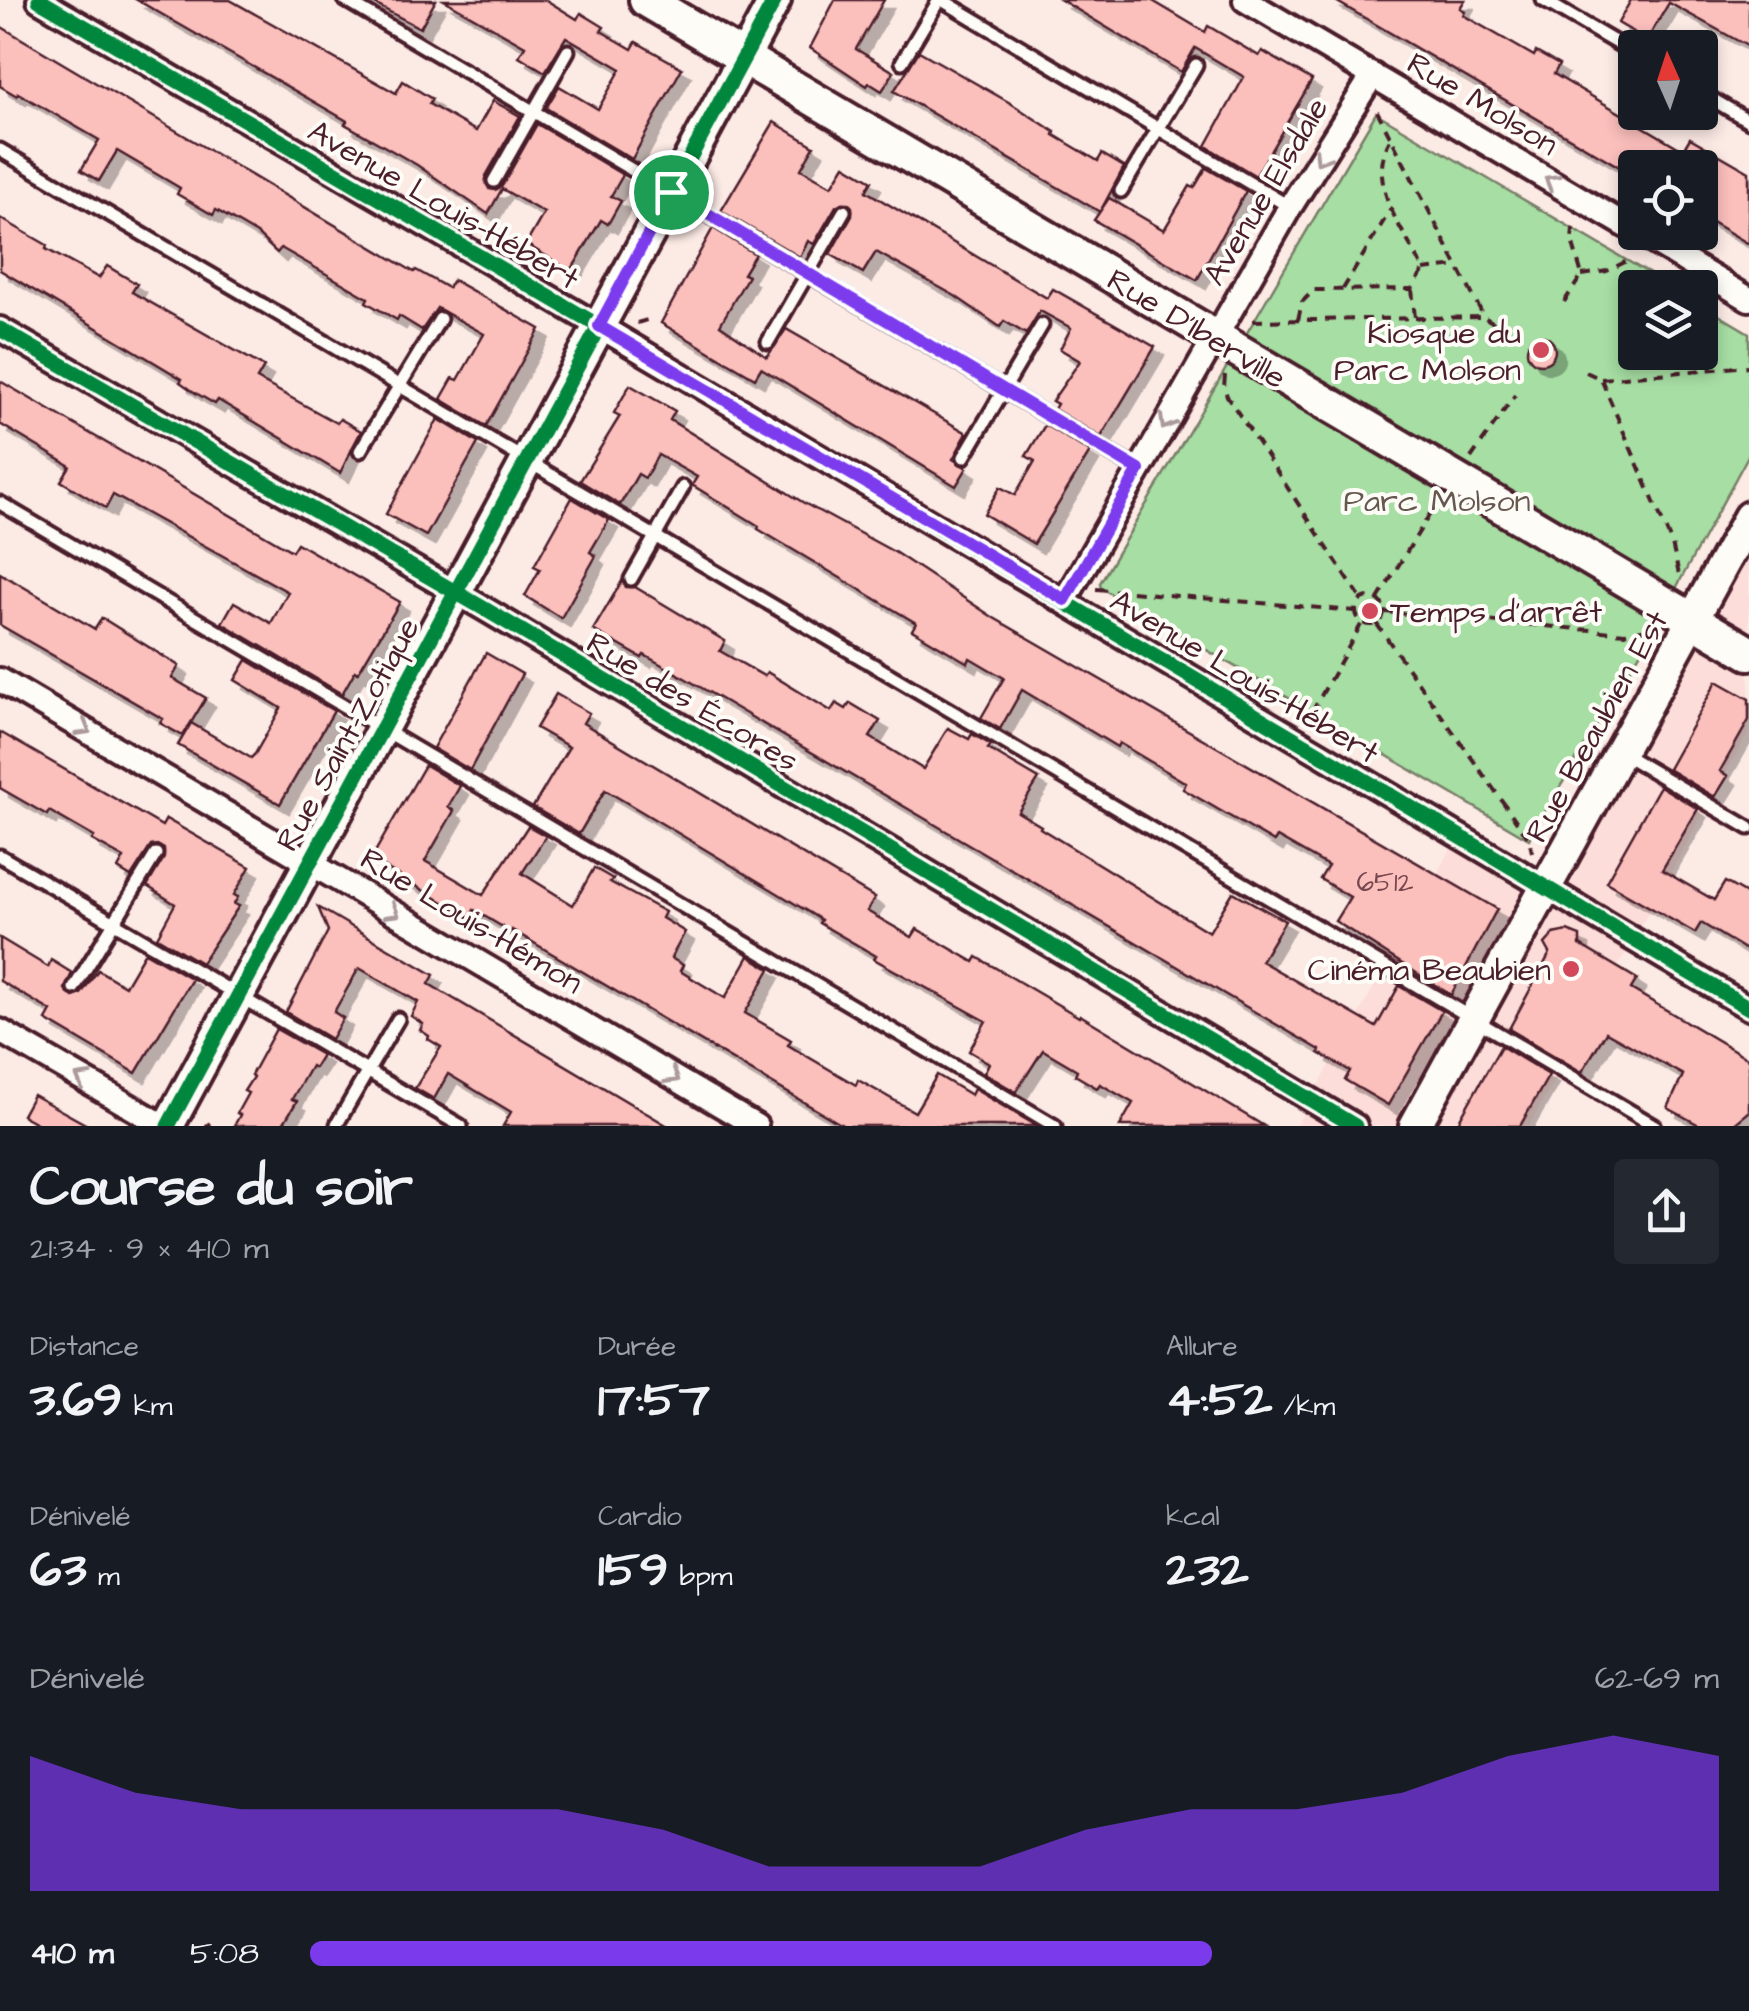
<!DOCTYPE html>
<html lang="fr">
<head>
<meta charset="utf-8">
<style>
  body { margin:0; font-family:"Architects Daughter",sans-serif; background:#242831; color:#f1f3f6; height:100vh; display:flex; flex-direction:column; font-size:38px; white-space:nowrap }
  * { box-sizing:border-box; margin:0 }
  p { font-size:32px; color:#9ea1a6 }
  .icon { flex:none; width:55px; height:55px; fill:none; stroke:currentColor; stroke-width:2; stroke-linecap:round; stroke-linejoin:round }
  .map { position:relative; height:1126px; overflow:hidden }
  .panel { display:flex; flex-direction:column; background:#171b24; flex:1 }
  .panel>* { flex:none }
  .needle { width:65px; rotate:357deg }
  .tools { position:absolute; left:1618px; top:30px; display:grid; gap:20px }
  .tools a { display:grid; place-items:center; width:100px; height:100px; border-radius:10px; background:#171b24; box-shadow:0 5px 15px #0003; font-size:50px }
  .pin { position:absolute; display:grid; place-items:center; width:85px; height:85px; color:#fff; margin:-42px; border:5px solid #fff; border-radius:50%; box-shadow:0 2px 10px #0007 }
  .round { display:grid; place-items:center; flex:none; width:105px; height:105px; border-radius:10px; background:#242831 }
  .headline { display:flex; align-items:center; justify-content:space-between; height:170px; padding:0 30px }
  h1 { font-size:55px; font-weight:700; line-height:75px }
  .figures { display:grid; grid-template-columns:repeat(3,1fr); gap:15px; height:170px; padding:10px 30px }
  .figures div { display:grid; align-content:center }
  .figures b { font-size:50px; font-weight:700 }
  .figures small { font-size:28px; font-weight:400 }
  .figures p { font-size:28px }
  .chart { height:280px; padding:20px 30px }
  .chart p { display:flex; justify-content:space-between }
  .chart svg { width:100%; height:180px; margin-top:10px; fill:#7c3aed; opacity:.7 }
  ul { padding:0 30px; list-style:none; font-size:32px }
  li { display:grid; grid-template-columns:160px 120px 1fr; align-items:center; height:75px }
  li i { height:25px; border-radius:12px; background:#7c3aed }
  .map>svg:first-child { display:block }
  .built { fill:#fcddd9 }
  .green { fill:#a6dea3; stroke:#787e67; stroke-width:2.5 }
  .building { fill:#fbbfbc; stroke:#4a1f2b; stroke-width:2.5; filter:url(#shadow) }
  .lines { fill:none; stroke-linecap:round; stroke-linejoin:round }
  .service-casing { stroke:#4a1f2b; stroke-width:19 }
  .minor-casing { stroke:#4a1f2b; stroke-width:30 }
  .tertiary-casing { stroke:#4a1f2b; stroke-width:38 }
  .secondary-casing { stroke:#4a1f2b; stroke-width:40 }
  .path { stroke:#4a1f2b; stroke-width:4; stroke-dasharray:10 8; stroke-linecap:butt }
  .service { stroke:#fdfcf7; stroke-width:11 }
  .minor { stroke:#fdfcf7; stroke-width:22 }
  .tertiary { stroke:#fdfcf7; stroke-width:30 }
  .secondary { stroke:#fdfcf7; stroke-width:32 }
  .cycleway-casing { stroke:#fdfcf7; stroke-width:21 }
  .cycleway { stroke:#00873e; stroke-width:15 }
  .oneway { stroke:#ac999b }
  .route-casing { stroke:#fff; stroke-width:20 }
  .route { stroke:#7c3aed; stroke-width:12 }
  .poi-dot { fill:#d1495b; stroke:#fdfcf7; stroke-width:4 }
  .labels { text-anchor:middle; stroke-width:8; stroke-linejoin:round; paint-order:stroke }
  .number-label { font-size:28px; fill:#76474f }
  .street-label { font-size:32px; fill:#4a1f2b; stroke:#fdfcf7 }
  .poi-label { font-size:32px; fill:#4a1f2b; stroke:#fdfcf7; text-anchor:end }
  .park-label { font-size:32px; fill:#66584f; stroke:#fdfcf7 }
</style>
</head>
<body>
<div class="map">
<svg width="1749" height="1126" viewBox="0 0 1749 1126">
  <defs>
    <filter id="shadow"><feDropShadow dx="9" dy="9" stdDeviation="0" flood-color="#0004"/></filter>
  </defs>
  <rect width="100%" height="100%" fill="#fceae5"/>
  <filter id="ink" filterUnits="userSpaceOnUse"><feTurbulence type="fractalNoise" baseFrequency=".01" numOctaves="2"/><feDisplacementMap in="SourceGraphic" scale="20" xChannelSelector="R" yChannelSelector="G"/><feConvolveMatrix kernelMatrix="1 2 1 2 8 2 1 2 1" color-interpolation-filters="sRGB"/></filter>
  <g filter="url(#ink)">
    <path class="built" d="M1749 517V732L1529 1126H1296L1459 835 1547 886Z"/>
    <path class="green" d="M1376 113 1672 287 1635 288V352H1700V304L1749 333V454L1649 638 1529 839 1101 588 1100 583Z"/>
    <g class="building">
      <path d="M137 0H230L396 93 403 81 432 99 429 104 476 131 493 101 520 116 486 176 489 189 495 190 502 186 537 124 623 175 611 196 621 201 608 224 601 220 571 271 526 244 544 213 502 189 488 214 417 165 345 124 347 121Z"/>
      <path d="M367 0H436L420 28Z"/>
      <path d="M444 0H546L577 19 581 13 604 27 601 31 632 49 636 42 682 68 632 159 546 108 559 86 598 109 621 69 566 37 545 72 519 56 525 46Z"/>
      <path d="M835 0H884L856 49 894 72 882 91 869 83 867 86 810 48Z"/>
      <path d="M1061 0H1151L1205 32 1208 26 1259 56 1262 51 1312 80 1256 176 1206 146 1244 77 1195 48 1181 72Z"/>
      <path d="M1334 0H1465L1460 8 1465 11 1463 15 1534 56 1536 52 1559 65 1554 74 1683 150 1690 138 1749 172V244L1700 215V168H1635V176Z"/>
      <path d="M1631 0H1749V47L1669 3 1647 40 1618 23Z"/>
      <path d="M0 26 414 272 416 270 448 288 453 280 540 329 486 426 441 399 453 378 458 380 484 334 437 308 422 330 399 316 397 320 366 302 368 298 281 248 277 253 257 234 216 210 213 215 177 194 180 188 117 151 99 181 81 170 99 140 18 93 17 96 0 86Z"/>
      <path d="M919 51 1012 104 1055 132 1054 135 1098 161 1102 154 1124 167 1100 212 894 91Z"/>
      <path d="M774 122 814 146 801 169 832 186 845 165 872 181 866 191 1001 271 1047 298 1053 289 1155 347 1101 437 1054 409 1057 404 1052 401 1080 361 1060 349 1071 328 1040 311 1026 334 1004 321 1000 327 955 296 876 252 863 273 830 254 852 215V207L848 203 836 206 814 244 808 241 800 257 721 211Z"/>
      <path d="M1206 168 1246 191 1197 280 1094 220 1109 198 1164 230 1190 186 1194 188Z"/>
      <path d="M0 218 47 245 46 249 99 278 107 266 137 284 132 292 264 367 257 379 337 423 340 419 361 431 340 473 218 400 215 404 194 392 180 382 182 379 0 270Z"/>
      <path d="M713 228 755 254 743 274 748 276 720 325 767 357 786 329 967 433 953 459 967 468 956 486 761 368 755 378 661 323Z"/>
      <circle cx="1541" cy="350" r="14"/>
      <path d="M0 381 292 551 297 543 400 602 358 673 355 671 342 694 222 623 234 602 271 623 288 592 113 495 106 508 61 481 70 466 0 424Z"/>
      <path d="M630 385 675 411 670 420 804 503 896 553 994 618 1497 909 1451 995 1335 921 1350 897 1320 879 1328 866 1277 837 1274 842 1183 789 1186 783 1119 743 1117 747 1022 690 1000 729 981 718 1004 678 970 658 968 663 912 630 916 623 758 529 759 526 692 485 697 477 658 455 645 478 638 474 620 505 580 481 620 416 614 413Z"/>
      <path d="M438 419 478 443 426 536 386 514Z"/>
      <path d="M1045 425 1090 452 1034 544 984 514 1000 487 1015 495 1035 461 1026 456Z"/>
      <path d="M572 498 609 520 590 552 596 556 561 618 525 596 540 569 534 566Z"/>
      <path d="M0 573 95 629 102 618 179 666 172 678 206 698 183 736 160 723 163 719 0 625Z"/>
      <path d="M622 581 626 587H635L725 641 720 651 764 676 767 672 831 711 836 703 846 709 850 703 880 721 870 737 923 769 948 728 969 739 972 734 991 745 988 749 1039 779 1018 812 1041 826 1040 828 1209 932 1233 892 1285 921 1261 961 1376 1027 1399 986 1442 1011 1388 1105 1345 1080 1350 1071 1319 1053 1320 1050 671 670 644 655 642 658 593 630Z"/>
      <path d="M486 653 522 674 470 770 433 748Z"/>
      <path d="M247 660 334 711 280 804 178 745 191 723 251 758 255 754 281 708 235 680Z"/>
      <path d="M1717 681 1749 699V720L1720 771 1728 776 1715 797 1668 769Z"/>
      <path d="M556 694 589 713 583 723 875 898 867 911 912 937 917 929 974 962 977 957 1079 1017 1080 1015 1264 1126H1120L1133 1103 1100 1084 1097 1088 1075 1075 1077 1070 1043 1050 1016 1092 984 1073 989 1063 969 1051 986 1021 874 959 876 956 819 923 821 920 784 897 676 832 605 790 579 834 533 807 569 747 536 728Z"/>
      <path d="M0 732 162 826 166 819 250 867 234 895 238 897 234 904 239 906 201 963 157 937 175 904 147 886 164 858V849L157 845 151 846 131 877 118 869 124 858 92 840 94 837 49 811 47 815 0 788Z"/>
      <path d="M425 765 460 786 448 807 454 811 425 861 483 895 528 826 546 836 522 873 573 905 594 868 613 879 610 882 665 912 662 918 685 932 671 958 683 965 680 971 725 998 749 956 770 969 745 1013 791 1040 788 1045 856 1085 858 1080 915 1112 937 1075 971 1095 974 1089 1037 1126H844L512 930 511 932 474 910 470 918 426 892 371 859Z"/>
      <path d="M1660 786 1698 809 1662 870 1714 900 1725 882 1749 896V952L1701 923 1695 933 1606 882Z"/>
      <path d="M318 907 434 975 429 984 668 1126H503L511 1112 448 1074 434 1099 415 1088 441 1047 428 1039 429 1036 420 1030 423 1024 411 1016 418 1002 359 968 334 1012 343 1018 331 1039 286 1012 328 931Z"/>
      <path d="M1567 931 1580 936V945L1637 979 1631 989 1749 1059V1112L1732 1126H1701L1668 1108 1683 1075 1606 1032 1582 1072 1509 1029 1550 953 1545 944 1554 934Z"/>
      <path d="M0 938 48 967 51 960 72 973 65 989 73 997 81 994 98 970 125 986 145 952 192 979 136 1073 46 1020 51 1011 0 981Z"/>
      <path d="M276 1029 322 1055 314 1068 311 1066 292 1099 297 1101 282 1126H234L240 1115 237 1113 248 1093 244 1091 253 1077 251 1075Z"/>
      <path d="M1501 1046 1549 1075 1520 1126H1456Z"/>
      <path d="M33 1095 89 1126H42L22 1115Z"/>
    </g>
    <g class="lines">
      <g class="service-casing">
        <g id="service">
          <path d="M345 0 1139 470"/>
          <path d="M942 0 1290 207"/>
          <path d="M1543 0 1635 54"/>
          <path d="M902 62 939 0"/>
          <path d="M1700 92 1749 121"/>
          <path d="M0 150 1655 1126"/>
          <path d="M494 181 568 51"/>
          <path d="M1121 191 1196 65"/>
          <path d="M768 342 844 211"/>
          <path d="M360 451 440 319"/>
          <path d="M964 457 1042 325"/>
          <path d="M0 503 1055 1126"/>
          <path d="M631 579 683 487"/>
          <path d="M1620 752 1749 828"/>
          <path d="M0 856 461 1126"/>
          <path d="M74 988 156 854"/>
          <path d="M337 1124 398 1019"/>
        </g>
      </g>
      <g class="minor-casing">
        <g id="minor">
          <path d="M39 0 599 326 1749 1008"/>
          <path d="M1245 0 1635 231"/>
          <path d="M1637 232 1749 299"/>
          <path d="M0 329 483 608 1355 1126"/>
          <path d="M1065 600 1290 207 1373 75"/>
          <path d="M0 680 756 1126"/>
          <path d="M0 1031 164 1126"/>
        </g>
      </g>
      <g class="tertiary-casing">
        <g id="tertiary">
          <path d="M168 1126 775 0"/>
          <path d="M1415 1126 1749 517"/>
        </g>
      </g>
      <g class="secondary-casing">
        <path id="secondary" d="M646 0 1749 653"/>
      </g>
      <g class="path">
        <path d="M1377 111 1484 317 1494 323"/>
        <path d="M1424 270 1457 266"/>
        <path d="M1582 275 1607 271 1627 261"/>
        <path d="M1343 289 1392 207"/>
        <path d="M1412 289 1415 318"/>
        <path d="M1564 302 1582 275 1572 241 1573 228"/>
        <path d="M1298 320 1302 302 1314 290 1412 289 1424 270C1404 231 1365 184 1390 140"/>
        <path d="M1253 321 1483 317"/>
        <path d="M637 323 647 320"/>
        <path d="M1586 372 1601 379 1672 544 1680 579"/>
        <path d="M1225 375 1224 387 1227 396 1361 599"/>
        <path d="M1601 379 1749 366"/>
        <path d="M1471 458 1515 395"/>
        <path d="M1096 589 1355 611"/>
        <circle cx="1370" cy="611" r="14"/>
        <path d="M1378 599 1439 499"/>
        <path d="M1384 612 1625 633 1653 628"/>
        <path d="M1376 623 1529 839 1532 852"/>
        <path d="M1312 712 1362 623"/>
        <path d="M206 1126 210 1123"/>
      </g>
      <use href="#service" class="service"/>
      <use href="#minor" class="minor"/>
      <use href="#tertiary" class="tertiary"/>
      <use href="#secondary" class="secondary"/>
      <g class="cycleway-casing">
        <g id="cycleway">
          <path d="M39 0 599 326 1749 1008"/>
          <path d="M0 329 483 608 1355 1126"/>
          <path d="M168 1126 775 0"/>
        </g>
      </g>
      <use href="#cycleway" class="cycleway"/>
    </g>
    <defs><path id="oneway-chevron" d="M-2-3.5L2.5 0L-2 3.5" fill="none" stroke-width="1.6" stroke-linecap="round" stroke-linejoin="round" transform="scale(2.5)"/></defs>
    <g class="oneway">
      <use href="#oneway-chevron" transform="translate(1321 158) rotate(122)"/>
      <use href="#oneway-chevron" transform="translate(1551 181) rotate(-149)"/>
      <use href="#oneway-chevron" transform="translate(1166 423) rotate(120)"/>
      <use href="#oneway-chevron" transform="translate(84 729) rotate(30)"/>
      <use href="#oneway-chevron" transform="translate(393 912) rotate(31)"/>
      <use href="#oneway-chevron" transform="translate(673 1077) rotate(31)"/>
      <use href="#oneway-chevron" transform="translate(82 1079) rotate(-150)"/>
    </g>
  </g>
  <g class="lines" filter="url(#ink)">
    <g class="route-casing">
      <path id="route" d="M671 192 1139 470 1065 600 599 326Z"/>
    </g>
    <use href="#route" class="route"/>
  </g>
  <g class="poi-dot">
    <circle cx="1541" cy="350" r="10"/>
    <circle cx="1370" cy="611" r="10"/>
    <circle cx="1571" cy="969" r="10"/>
  </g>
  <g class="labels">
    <g class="number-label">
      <text x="1385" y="891">6512</text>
    </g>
    <g class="street-label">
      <text transform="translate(1483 103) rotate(31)" y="11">Rue Molson</text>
      <text transform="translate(1265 191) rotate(-59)" y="11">Avenue Elsdale</text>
      <text transform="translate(444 204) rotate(30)" y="11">Avenue Louis-Hébert</text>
      <text transform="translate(1197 328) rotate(31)" y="11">Rue D'Iberville</text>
      <text transform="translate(1245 676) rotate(31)" y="11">Avenue Louis-Hébert</text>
      <text transform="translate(693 701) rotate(31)" y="11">Rue des Écores</text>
      <text transform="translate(1596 726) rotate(-61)" y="11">Rue Beaubien Est</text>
      <text transform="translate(347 734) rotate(-61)" y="11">Rue Saint-Zotique</text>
      <text transform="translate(472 920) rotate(31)" y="11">Rue Louis-Hémon</text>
    </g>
    <g class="poi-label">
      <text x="1521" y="343">Kiosque du<tspan x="1521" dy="37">Parc Molson</tspan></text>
      <text x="1390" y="622" text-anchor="start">Temps d'arrêt</text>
      <text x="1551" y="980">Cinéma Beaubien</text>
    </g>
    <g class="park-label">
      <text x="1437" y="511">Parc Molson</text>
    </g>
  </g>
</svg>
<div class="tools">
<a><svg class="needle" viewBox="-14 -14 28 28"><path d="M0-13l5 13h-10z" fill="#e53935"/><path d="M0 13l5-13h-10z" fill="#9ea1a6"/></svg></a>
<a><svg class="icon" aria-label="locate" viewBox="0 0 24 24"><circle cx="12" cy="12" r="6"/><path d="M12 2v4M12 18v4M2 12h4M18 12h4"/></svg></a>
<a><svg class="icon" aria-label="layers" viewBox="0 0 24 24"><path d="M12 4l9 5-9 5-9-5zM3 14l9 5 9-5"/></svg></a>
</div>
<div class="pin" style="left:671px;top:192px;background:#1e9e55"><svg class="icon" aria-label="arrive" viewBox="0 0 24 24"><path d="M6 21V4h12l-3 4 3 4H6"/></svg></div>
</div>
<section class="panel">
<div class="headline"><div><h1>Course du soir</h1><p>21:34 · 9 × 410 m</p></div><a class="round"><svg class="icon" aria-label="share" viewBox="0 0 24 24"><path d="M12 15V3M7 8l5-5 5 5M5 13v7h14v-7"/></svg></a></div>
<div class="figures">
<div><p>Distance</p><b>3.69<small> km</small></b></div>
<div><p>Durée</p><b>17:57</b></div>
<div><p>Allure</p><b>4:52<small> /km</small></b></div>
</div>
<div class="figures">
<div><p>Dénivelé</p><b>63<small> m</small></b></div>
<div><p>Cardio</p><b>159<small> bpm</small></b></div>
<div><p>kcal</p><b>232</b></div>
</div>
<div class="chart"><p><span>Dénivelé</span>62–69 m</p>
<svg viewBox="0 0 160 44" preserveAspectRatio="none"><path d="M0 44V11L10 20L20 24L30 24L40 24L50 24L60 29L70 38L80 38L90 38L100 29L110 24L120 24L130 20L140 11L150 6L160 11V44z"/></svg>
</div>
<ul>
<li><b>410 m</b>5:08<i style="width:64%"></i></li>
</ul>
</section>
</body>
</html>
